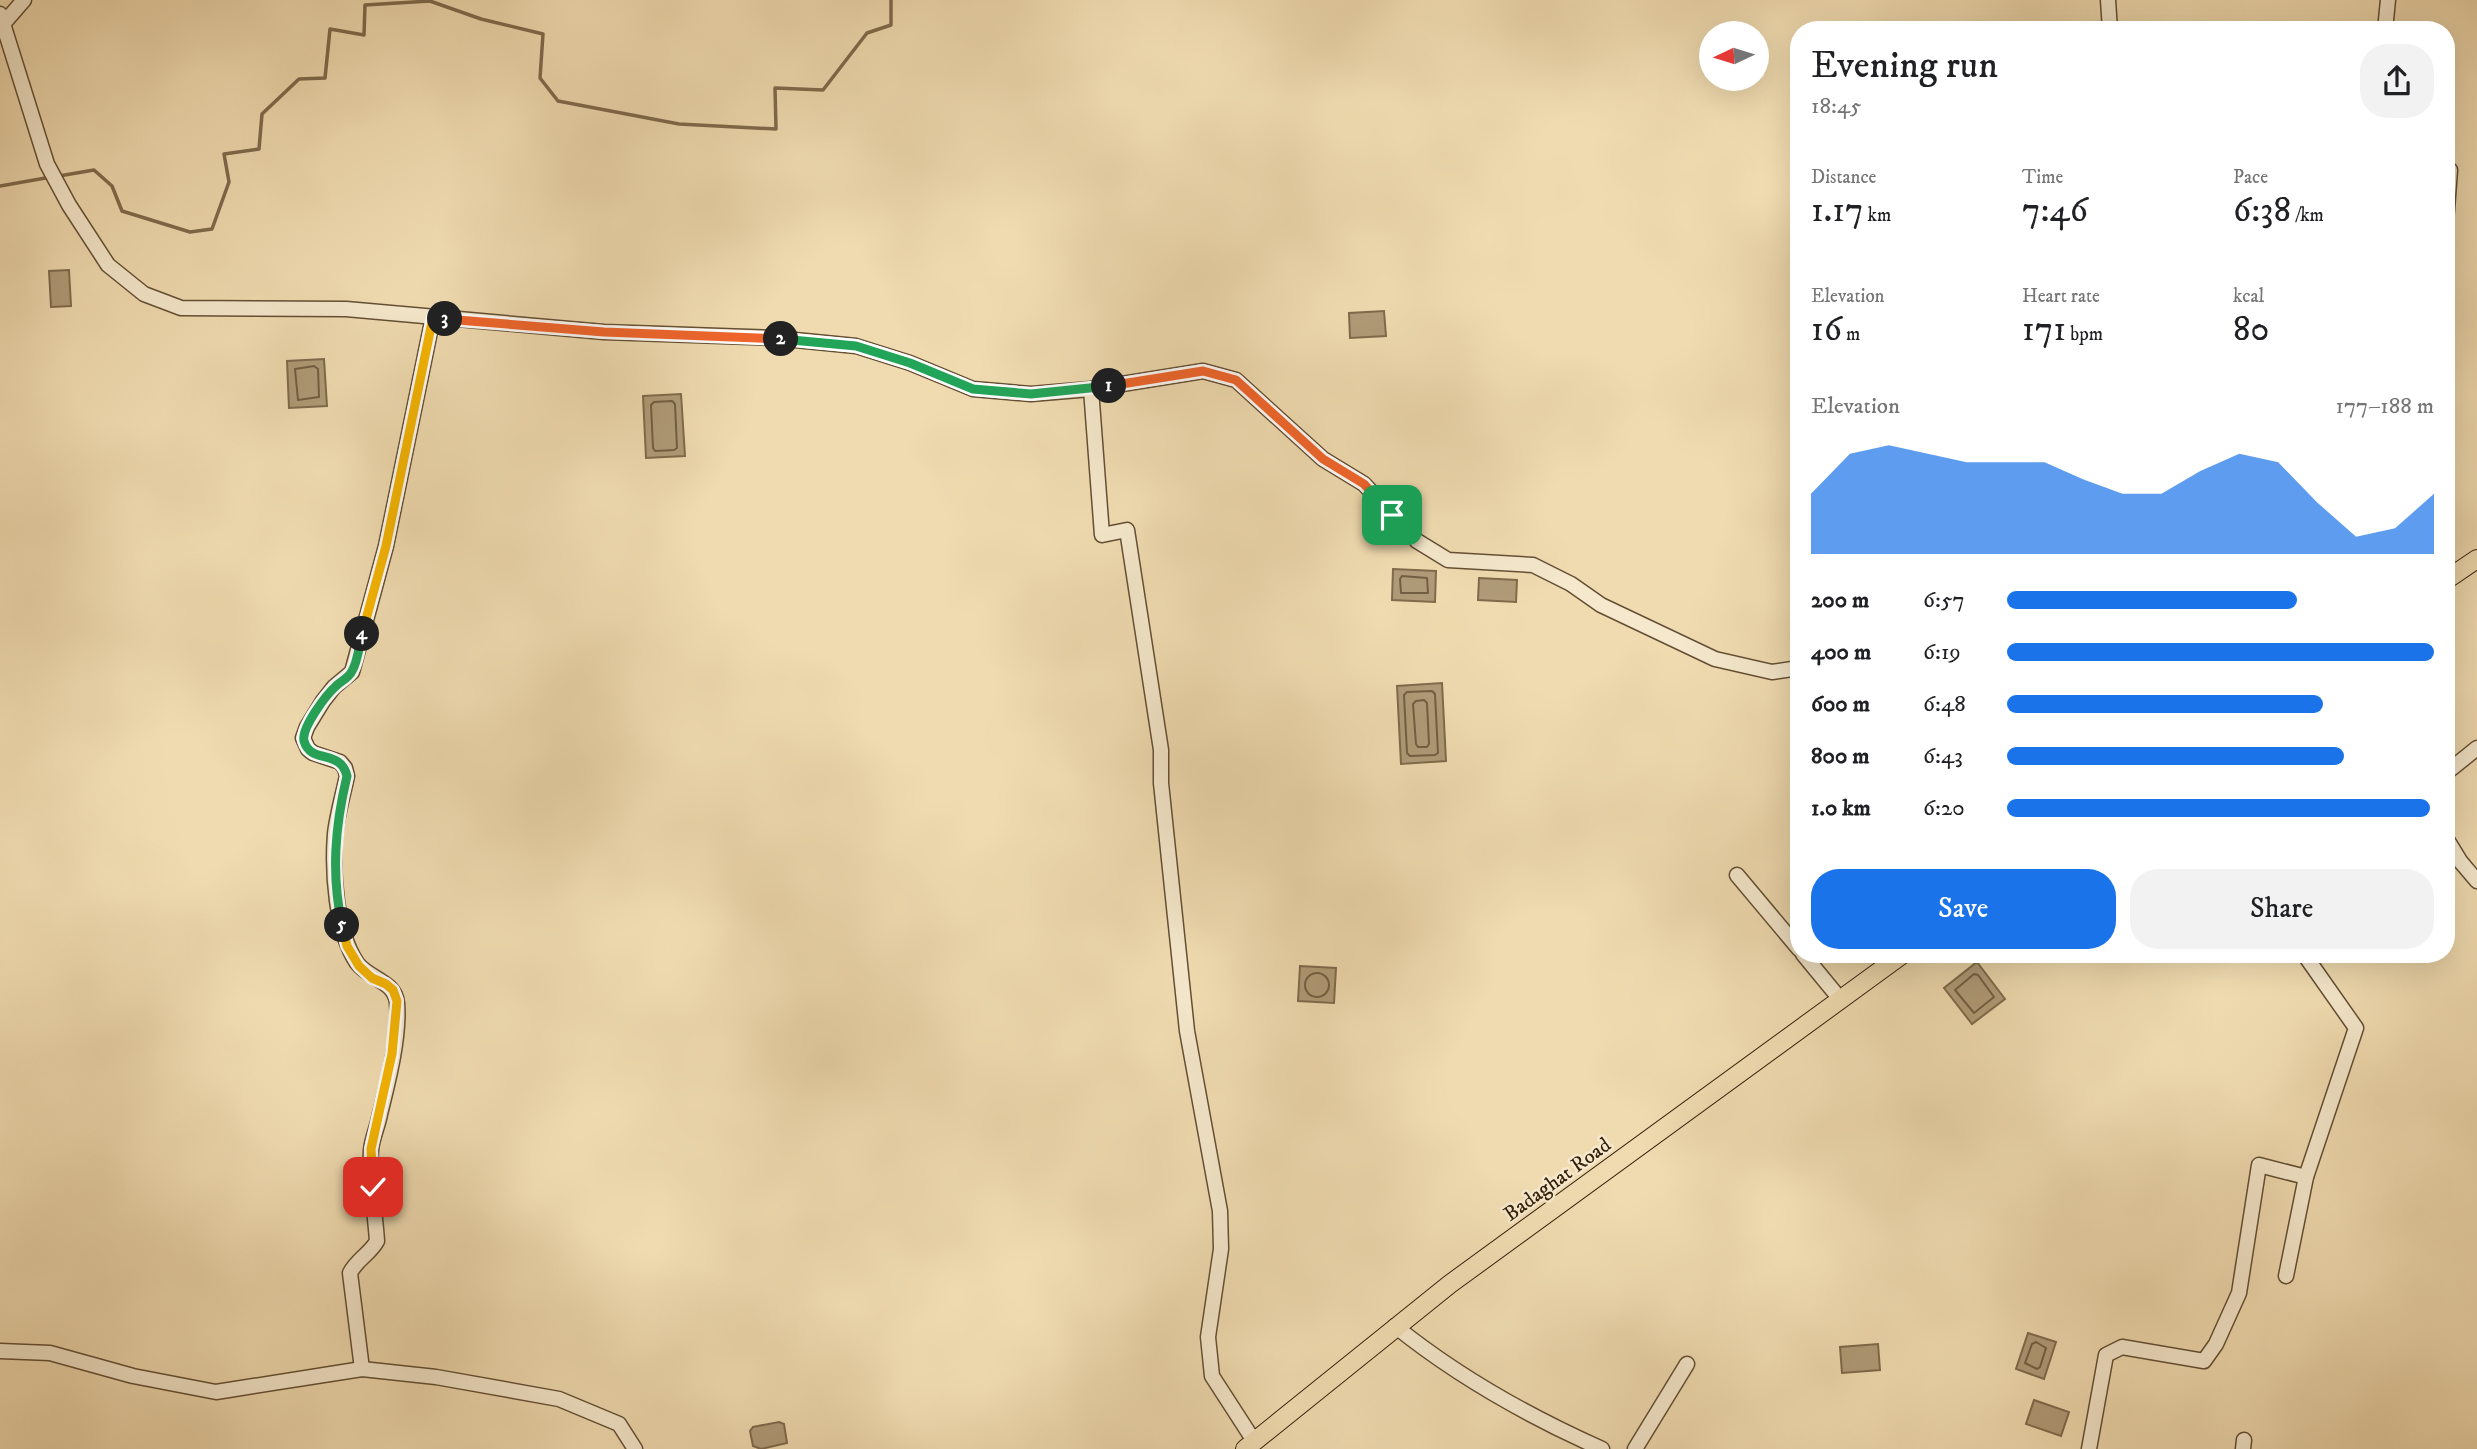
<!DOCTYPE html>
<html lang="en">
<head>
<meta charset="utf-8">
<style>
  body { margin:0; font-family:"IM FELL DW Pica",serif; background:#f2f2f2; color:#202124; height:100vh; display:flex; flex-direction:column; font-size:26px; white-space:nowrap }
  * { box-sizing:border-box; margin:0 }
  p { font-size:23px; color:#757577 }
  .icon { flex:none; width:38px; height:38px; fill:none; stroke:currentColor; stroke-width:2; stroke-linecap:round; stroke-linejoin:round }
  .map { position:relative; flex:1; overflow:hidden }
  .panel { position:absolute; left:1790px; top:21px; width:665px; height:942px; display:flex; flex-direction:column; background:#fff; border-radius:28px; box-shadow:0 7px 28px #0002 }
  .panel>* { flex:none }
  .needle { width:46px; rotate:266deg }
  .tools { position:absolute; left:1699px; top:21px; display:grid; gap:14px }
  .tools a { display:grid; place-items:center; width:70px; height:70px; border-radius:50%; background:#fff; box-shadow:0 7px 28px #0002; font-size:35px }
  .pin { position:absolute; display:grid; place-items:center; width:60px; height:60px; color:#fff; margin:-30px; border-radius:14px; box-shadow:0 4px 10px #0006 }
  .km { position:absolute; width:35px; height:35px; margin:-18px; border-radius:50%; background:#222; color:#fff; font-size:19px; line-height:35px; text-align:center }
  .round { display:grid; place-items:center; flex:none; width:74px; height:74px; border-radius:28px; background:#f2f2f2 }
  .overview { display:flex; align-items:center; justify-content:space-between; height:119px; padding:0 21px }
  h1 { font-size:38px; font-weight:600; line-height:52px }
  .stats { display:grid; grid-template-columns:repeat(3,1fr); gap:10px; height:119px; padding:7px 21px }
  .stats div { display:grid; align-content:center }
  .stats b { font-size:35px; font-weight:600 }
  .stats small { font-size:19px; font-weight:400 }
  .stats p { font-size:19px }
  .chart { height:196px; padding:14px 21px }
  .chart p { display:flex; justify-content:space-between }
  .chart svg { width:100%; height:126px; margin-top:7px; fill:#1a73e8; opacity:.7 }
  .cta { display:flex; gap:14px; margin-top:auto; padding:14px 21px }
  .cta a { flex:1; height:80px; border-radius:28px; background:#1a73e8; color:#fff; font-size:28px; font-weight:600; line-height:80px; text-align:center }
  .cta a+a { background:#f2f2f2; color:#202124 }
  ul { padding:0 21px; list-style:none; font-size:23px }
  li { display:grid; grid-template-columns:112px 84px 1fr; align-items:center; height:52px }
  li i { height:18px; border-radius:9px; background:#1a73e8 }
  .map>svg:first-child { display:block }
  .water { fill:#b09b78; stroke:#7f6a4c; stroke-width:2 }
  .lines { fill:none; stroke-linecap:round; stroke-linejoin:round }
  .shore { stroke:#725e42; stroke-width:2 }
  .stream { stroke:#7f6a4c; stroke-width:3.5 }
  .minor-casing { stroke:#644f34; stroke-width:17 }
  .major-casing { stroke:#35200b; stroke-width:20 }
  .minor { stroke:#f5e8cc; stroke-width:14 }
  .major { stroke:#f0dbb0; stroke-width:18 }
  .split-1-casing { stroke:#fff; stroke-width:14 }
  .split-2-casing { stroke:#fff; stroke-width:14 }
  .split-3-casing { stroke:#fff; stroke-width:14 }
  .split-4-casing { stroke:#fff; stroke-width:14 }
  .split-5-casing { stroke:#fff; stroke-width:14 }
  .split-6-casing { stroke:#fff; stroke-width:14 }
  .split-1 { stroke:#f0652b; stroke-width:9 }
  .split-2 { stroke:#22a559; stroke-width:9 }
  .split-3 { stroke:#f0652b; stroke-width:9 }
  .split-4 { stroke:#f5b400; stroke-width:9 }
  .split-5 { stroke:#22a559; stroke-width:9 }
  .split-6 { stroke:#f5b400; stroke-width:9 }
  .labels { text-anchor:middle; stroke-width:5; stroke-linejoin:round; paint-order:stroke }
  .street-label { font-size:21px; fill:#35200b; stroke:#f5e8cc }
</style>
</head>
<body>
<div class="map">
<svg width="2477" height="1449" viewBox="0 0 2477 1449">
  <rect width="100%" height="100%" fill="#f0dbb0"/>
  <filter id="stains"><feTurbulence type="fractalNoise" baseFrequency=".00286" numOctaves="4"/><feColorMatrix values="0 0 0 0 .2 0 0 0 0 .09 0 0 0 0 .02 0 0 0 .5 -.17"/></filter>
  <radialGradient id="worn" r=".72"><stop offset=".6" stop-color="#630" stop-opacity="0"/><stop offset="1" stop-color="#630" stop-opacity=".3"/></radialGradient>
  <g class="water">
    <path d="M69 270 71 306 51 307 49 271Z"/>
    <path d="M1384 311 1386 336 1350 338 1349 313Z"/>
    <path d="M324 359 327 406 289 408 287 361Z"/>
    <path d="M681 394 685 456 646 458 643 396Z"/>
    <path d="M1393 569 1436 571 1435 602 1392 600Z"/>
    <path d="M1479 578 1517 580 1516 602 1478 600Z"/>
    <path d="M1442 683 1446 761 1401 764 1397 686Z"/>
    <path d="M1977 962 2005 999 1972 1024 1944 988Z"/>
    <path d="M1300 966 1336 968 1334 1003 1298 1001Z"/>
    <path d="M2028 1333 2056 1342 2044 1379 2016 1369Z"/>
    <path d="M1878 1344 1880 1370 1842 1373 1840 1347Z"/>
    <path d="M2034 1400 2069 1412 2061 1436 2026 1424Z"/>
    <path d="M779 1422 784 1424 787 1443 761 1449 753 1446 750 1431 753 1427Z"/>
  </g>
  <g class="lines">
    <g class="shore">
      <path d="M314 366 318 369 319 397 298 400 295 369Z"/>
      <path d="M672 401 675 404 677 448 674 450 655 451 653 448 651 405 654 402Z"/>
      <path d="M1402 576 1427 578 1428 593H1401L1400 579Z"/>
      <path d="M1432 691 1435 694 1438 753 1435 755 1410 756 1407 753 1404 695 1407 692Z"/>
      <path d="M1424 700 1427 703 1429 744 1427 747H1418L1416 744 1413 704 1416 701Z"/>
      <circle cx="1317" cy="985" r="12"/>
      <path d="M1974 974 1978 975 1994 997 1974 1013 1955 990Z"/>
      <path d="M2036 1342 2046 1348 2040 1367 2037 1369 2025 1363 2032 1344Z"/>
    </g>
    <g class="stream">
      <path d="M59 176 94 170 112 186 122 211 190 232 212 229 229 182 224 154 259 149 262 114 299 79 325 78 330 29 364 35 365 5 430 1 481 19 543 34 540 78 558 101 679 124 776 129 775 88 823 90 867 33 891 25V0"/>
      <path d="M0 186 51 177"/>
    </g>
    <g class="minor-casing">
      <g id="minor">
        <path d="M2108 0 2110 30"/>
        <path d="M0 14 47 164 69 205 108 265 144 294 181 308 346 309 604 332 775 338 856 346 910 363 973 389 1031 394 1091 389 1203 371 1236 380 1323 459 1364 484 1417 541 1448 560 1533 565 1571 584 1601 605 1715 659 1772 672 1799 668"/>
        <path d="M4 23 24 0"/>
        <path d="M2385 30 2388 0"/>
        <path d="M2446 170H2450L2446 222"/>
        <path d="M1091 389 1102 535 1127 530 1161 750V783L1187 1031 1220 1211 1221 1249 1208 1337 1212 1376 1254 1441"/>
        <path d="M2446 773 2477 748"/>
        <path d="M2446 838 2460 861 2477 881"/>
        <path d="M1737 875 1799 949"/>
        <path d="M1803 954 1840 999"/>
        <path d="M2286 1276 2306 1177 2356 1028 2304 954"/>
        <path d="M1395 1326C1457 1376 1528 1416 1602 1449"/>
        <path d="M0 1351 50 1353 133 1376 216 1392 362 1369 436 1377 559 1399 619 1424 635 1449"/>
        <path d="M362 1369 350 1273C357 1259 370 1254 377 1241 375 1211 369 1180 371 1150 372 1138 378 1126 380 1114 388 1082 400 1036 397 1003 395 981 369 979 357 963 336 932 332 872 335 834 337 815 343 795 347 776L345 768 340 762 313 753 308 749 303 738 307 727 323 701 334 687 352 672 386 546 433 317"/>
        <path d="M1635 1449 1687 1364"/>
        <path d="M2089 1449 2106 1355 2122 1347 2204 1361 2216 1344 2239 1293 2259 1165 2306 1177"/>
        <path d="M2243 1449 2244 1440"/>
      </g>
    </g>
    <g class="major-casing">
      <g id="major">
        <path d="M2446 580 2477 559"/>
        <path d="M1245 1449 1450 1284 1903 954"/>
      </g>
    </g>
    <use href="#minor" class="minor"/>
    <use href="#major" class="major"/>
  </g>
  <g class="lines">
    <g class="split-1-casing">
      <path id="split-1" d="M1109 386 1203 371 1236 380 1323 459 1364 484 1392 515"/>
    </g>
    <g class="split-2-casing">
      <path id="split-2" d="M781 339 856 346 910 363 973 389 1031 394 1109 386"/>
    </g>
    <g class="split-3-casing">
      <path id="split-3" d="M445 319 604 332 781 339"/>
    </g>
    <g class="split-4-casing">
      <path id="split-4" d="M362 634 386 546 433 317 445 319"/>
    </g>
    <g class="split-5-casing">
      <path id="split-5" d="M342 925C331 874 335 826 347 776 340 748 311 765 304 741 301 728 326 695 336 686 341 681 349 678 352 671 358 661 359 646 362 634"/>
    </g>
    <g class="split-6-casing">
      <path id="split-6" d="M342 925 347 946 359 966 372 978 386 984 393 990 397 1001 392 1054 371 1149 373 1187"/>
    </g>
    <use href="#split-1" class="split-1"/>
    <use href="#split-2" class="split-2"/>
    <use href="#split-3" class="split-3"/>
    <use href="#split-4" class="split-4"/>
    <use href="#split-5" class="split-5"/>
    <use href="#split-6" class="split-6"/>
  </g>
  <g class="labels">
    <g class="street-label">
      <text transform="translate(1557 1179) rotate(-36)" y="7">Badaghat Road</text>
    </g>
  </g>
  <rect width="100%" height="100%" filter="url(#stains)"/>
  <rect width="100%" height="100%" fill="url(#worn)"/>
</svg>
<div class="tools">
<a><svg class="needle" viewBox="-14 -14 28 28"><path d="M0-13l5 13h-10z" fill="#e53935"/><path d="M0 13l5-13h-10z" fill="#757577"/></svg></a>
</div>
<div class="pin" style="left:1392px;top:515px;background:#1e9e55"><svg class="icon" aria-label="arrive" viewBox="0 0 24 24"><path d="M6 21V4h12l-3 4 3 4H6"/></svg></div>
<div class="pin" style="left:373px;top:1187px;background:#d93025"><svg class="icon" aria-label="check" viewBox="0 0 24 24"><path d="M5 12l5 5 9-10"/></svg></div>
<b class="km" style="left:1109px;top:386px">1</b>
<b class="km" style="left:781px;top:339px">2</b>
<b class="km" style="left:445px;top:319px">3</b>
<b class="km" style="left:362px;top:634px">4</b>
<b class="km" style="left:342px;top:925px">5</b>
<section class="panel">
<div class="overview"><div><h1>Evening run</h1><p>18:45</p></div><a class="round"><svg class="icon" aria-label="share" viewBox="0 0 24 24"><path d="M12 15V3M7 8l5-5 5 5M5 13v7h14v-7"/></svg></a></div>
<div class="stats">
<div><p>Distance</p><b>1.17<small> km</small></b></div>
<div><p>Time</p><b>7:46</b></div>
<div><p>Pace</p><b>6:38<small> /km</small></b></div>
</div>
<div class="stats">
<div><p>Elevation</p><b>16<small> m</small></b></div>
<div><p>Heart rate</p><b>171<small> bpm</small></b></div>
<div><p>kcal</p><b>80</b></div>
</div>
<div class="chart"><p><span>Elevation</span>177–188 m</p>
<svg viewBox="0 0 160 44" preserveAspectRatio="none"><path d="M0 44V23L10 9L20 6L30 9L40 12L50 12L60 12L70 18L80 23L90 23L100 15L110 9L120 12L130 26L140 38L150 35L160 23V44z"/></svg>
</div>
<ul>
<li><b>200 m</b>6:57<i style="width:68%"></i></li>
<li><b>400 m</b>6:19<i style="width:100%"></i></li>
<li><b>600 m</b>6:48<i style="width:74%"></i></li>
<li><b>800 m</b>6:43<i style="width:79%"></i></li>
<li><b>1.0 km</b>6:20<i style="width:99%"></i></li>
</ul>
<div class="cta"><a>Save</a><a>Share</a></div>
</section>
</div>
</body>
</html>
